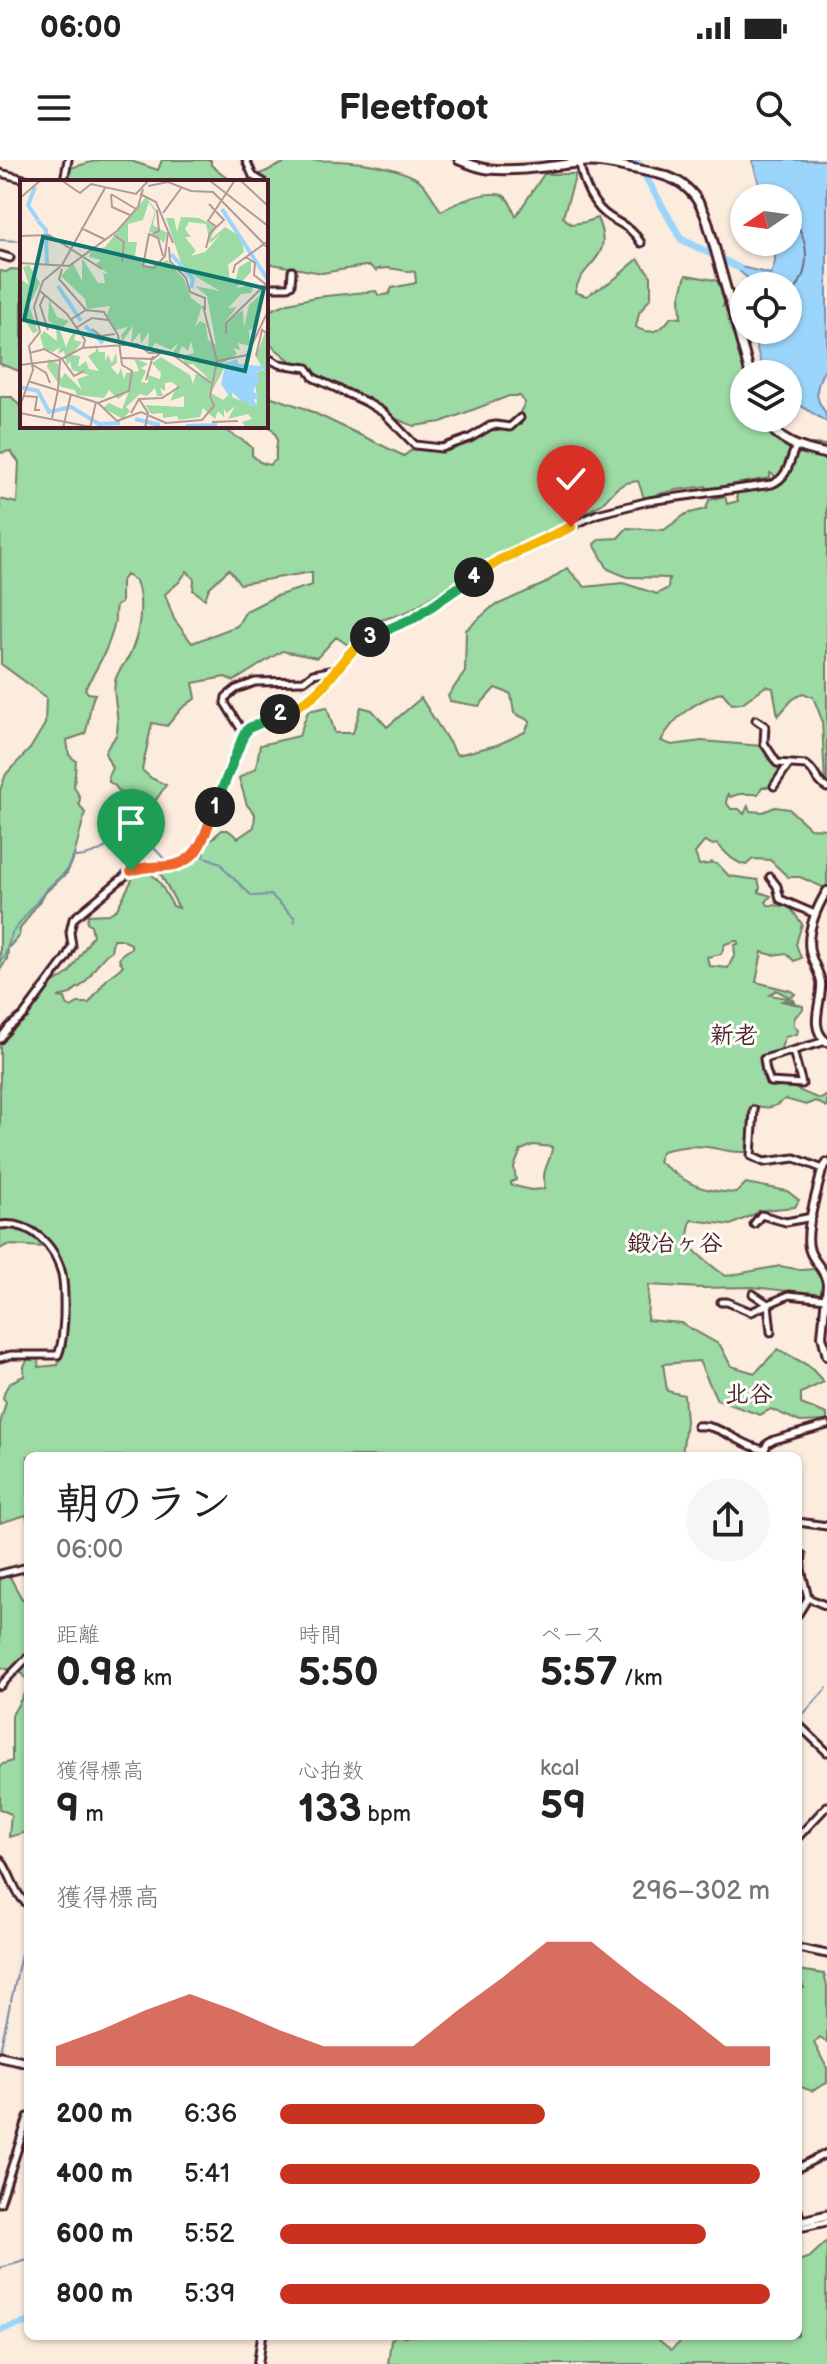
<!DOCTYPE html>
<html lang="ja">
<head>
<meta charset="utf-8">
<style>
  body { margin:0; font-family:"Balsamiq Sans","Klee One",sans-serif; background:#f6f6f6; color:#222; height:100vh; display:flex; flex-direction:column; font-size:30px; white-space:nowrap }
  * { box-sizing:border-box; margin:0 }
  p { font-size:26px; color:#767676 }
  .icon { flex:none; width:44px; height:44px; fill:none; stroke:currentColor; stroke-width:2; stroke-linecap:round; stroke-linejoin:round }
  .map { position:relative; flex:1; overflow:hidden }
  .sheet { position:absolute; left:24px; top:1292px; width:778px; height:888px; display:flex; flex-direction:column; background:#fff; border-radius:12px; box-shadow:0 2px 6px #0004 }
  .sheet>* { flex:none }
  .needle { width:52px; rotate:257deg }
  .fabs { position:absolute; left:730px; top:24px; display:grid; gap:16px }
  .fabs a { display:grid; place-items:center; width:72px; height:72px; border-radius:50%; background:#fff; box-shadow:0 2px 6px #0004; font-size:40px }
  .pin { position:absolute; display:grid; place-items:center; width:68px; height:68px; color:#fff; margin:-82px -34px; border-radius:50% 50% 50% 0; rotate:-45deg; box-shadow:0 0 8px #0007 }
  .pin .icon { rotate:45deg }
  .km { position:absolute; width:40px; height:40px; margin:-20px; border-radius:50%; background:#222; color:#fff; font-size:22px; line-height:40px; text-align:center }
  .round { display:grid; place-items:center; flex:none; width:84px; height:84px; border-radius:42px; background:#f6f6f6 }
  .headline { display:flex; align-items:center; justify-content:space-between; height:136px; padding:0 32px }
  h1 { font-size:44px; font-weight:700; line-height:60px }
  .stats { display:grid; grid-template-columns:repeat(3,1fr); gap:12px; height:136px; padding:8px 32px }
  .stats div { display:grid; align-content:center }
  .stats b { font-size:40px; font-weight:700 }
  .stats small { font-size:22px; font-weight:400 }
  .stats p { font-size:22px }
  .chart { height:224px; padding:16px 32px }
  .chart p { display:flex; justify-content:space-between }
  .chart svg { width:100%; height:144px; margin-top:8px; fill:#c8321e; opacity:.7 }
  ul { padding:0 32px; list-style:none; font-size:26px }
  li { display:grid; grid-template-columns:128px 96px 1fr; align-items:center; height:60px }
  li i { height:20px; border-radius:10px; background:#c8321e }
  .status { display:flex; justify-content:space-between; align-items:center; height:56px; padding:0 40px; background:#fff; direction:ltr }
  .status svg { height:22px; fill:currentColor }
  header { display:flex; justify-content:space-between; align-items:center; height:104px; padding:0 32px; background:#fff; font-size:36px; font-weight:700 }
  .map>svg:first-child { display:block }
  .green { fill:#9cdba4; stroke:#737d68; stroke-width:2; fill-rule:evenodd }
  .water { fill:#9bd5fb; stroke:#7b8ca8; stroke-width:2 }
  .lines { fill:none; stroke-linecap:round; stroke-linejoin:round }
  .shore { stroke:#6a687e; stroke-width:2 }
  .stream { stroke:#7b8ca8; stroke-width:2 }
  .river { stroke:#9bd5fb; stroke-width:7 }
  .minor-casing { stroke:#4a1f2b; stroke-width:11 }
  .tertiary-casing { stroke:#4a1f2b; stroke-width:12 }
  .secondary-casing { stroke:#4a1f2b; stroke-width:13 }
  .minor { stroke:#fdfcf7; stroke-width:5 }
  .tertiary { stroke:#fdfcf7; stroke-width:6 }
  .secondary { stroke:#fdfcf7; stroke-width:7 }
  .split-1-casing { stroke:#fff; stroke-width:16 }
  .split-2-casing { stroke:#fff; stroke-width:16 }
  .split-3-casing { stroke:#fff; stroke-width:16 }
  .split-4-casing { stroke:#fff; stroke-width:16 }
  .split-5-casing { stroke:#fff; stroke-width:16 }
  .split-1 { stroke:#f0652b; stroke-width:10 }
  .split-2 { stroke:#22a559; stroke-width:10 }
  .split-3 { stroke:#f5b400; stroke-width:10 }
  .split-4 { stroke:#22a559; stroke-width:10 }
  .split-5 { stroke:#f5b400; stroke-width:10 }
  .labels { text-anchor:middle; stroke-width:6; stroke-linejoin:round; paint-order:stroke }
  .neighbourhood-label { font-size:24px; font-weight:bold; fill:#4a1f2b; stroke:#fdfcf7 }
  .inset-river { fill:none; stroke:#9bd5fb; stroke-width:4 }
  .inset-road { fill:none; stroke:#b49a96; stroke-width:2 }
  .view { fill:#0f766e; fill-opacity:0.15; stroke:#0f766e; stroke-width:4 }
  .inset-edge { fill:none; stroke:#4a1f2b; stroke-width:4 }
</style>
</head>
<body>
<div class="status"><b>06:00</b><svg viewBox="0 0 49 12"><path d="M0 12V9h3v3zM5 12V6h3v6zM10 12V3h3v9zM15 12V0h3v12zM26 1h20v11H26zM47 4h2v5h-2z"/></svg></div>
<header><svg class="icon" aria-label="menu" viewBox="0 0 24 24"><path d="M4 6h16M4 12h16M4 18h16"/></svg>Fleetfoot<svg class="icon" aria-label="search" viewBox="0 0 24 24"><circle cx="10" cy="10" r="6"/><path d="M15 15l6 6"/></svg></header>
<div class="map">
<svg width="827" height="2204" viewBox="0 0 827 2204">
  <rect width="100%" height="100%" fill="#fbecde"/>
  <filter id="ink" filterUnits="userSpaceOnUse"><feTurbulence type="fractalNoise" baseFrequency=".0125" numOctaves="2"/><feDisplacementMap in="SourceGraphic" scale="16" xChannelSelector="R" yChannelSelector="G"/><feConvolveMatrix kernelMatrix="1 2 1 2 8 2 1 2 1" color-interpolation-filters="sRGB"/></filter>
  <g filter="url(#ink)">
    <g class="green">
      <path d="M99 0H128L158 10 162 0H211V5L233 22H70L68 19 70 8Z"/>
      <path d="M290 0C331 0 386 0 419 20 428 27 434 41 441 51 456 43 485 30 502 35 510 38 513 50 516 56L544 14H576L563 57 571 64 586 62 597 58C616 101 582 100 575 132L586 136 611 122 638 99 651 116V137L639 153 636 167C650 176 662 171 671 157L681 158 680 137 686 115 715 120 722 125 725 143 722 147 726 144 746 214H744V258H762L793 287 785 311 780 319 770 313V318L707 329 706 326 676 330 644 338 638 321 626 323 617 328 602 344 489 402 407 452 371 463 351 487 336 477 317 498 282 491 234 521 225 517 193 523 196 538 181 549 167 566 152 563 142 610 151 618 166 625C153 644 150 655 125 654 122 641 122 628 109 622L108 616 112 608 105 593C108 584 115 581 117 572 120 555 112 538 115 522 116 512 126 503 130 494 140 473 144 443 136 421L126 415 121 422V443L116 446C114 453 116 458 114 465 109 488 97 508 85 529L88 533 95 534C88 546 90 561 85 574L67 580 69 595 76 601 74 626 80 638 79 644 85 653 73 700 67 713 46 732 27 759 20 769 19 776 8 788 7 799 0 810V630L6 614 30 589 45 564 46 537 1 504 0 339 17 343 19 302 10 291 0 293V237H12L22 248V266H218L247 283 252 288V295L260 302 269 305 276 300C274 277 285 284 266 262V235L304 248 404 296C422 281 420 291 439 290 465 289 481 265 511 269L525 243 520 236H509L441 262 414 266 396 259 359 235 314 220 266 181V152L288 143 316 137 376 131 379 136 389 134 392 128 416 123 415 112 388 108 378 109 376 111 370 106H365L322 113 266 103V22H243ZM229 409 240 424 312 412V425L276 436 246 451 237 466 192 483 174 459 165 434 179 422 187 411 194 419 193 430 205 439 209 428Z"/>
      <path d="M11 109 22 110V212L0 204V111L6 112Z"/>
      <path d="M811 284 827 285V628L825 624 822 560 813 537 803 533 792 540 778 556 773 528 766 526 742 543 732 544 722 532C695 542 675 555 661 581L672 585 702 581 762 586 782 614 772 627H762L758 634H739L730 637 728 634 726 642 731 649H739L744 654 748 646 750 651 763 652 775 647 789 649 810 668 827 669V725L825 728 800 717H788L770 700 753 699 746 705C732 702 727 693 717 684L713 685 705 681 695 693 699 705 709 704 711 702 719 705 729 716 758 720 760 727 759 732 771 736 766 742 768 745 789 746 802 764 796 784 801 798 794 801 786 793 773 795 762 792 756 822 791 831 795 834 793 836 789 837 776 830 770 835 792 839 794 842 785 840 782 841 803 846V849C797 857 794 853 794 865L798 870 797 874 785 877 780 891 761 897 762 916C776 929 780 921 794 928 803 932 811 936 821 939L827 935V947L815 941 806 945 785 939C773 949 768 949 752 945L746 992C728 993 723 989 707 987 691 985 677 987 662 991L658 1001C688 1024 698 1031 736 1033L746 1023 787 1031 799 1040 795 1047 763 1050 731 1065 691 1060C685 1082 688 1086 705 1100 712 1106 718 1111 726 1116L780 1106 801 1110 814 1109 822 1121V1135L753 1127 701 1128 649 1125 647 1160 681 1163 720 1185 731 1206 755 1213 778 1189 809 1206 824 1222 801 1233V1244L827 1254V1261L800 1262 771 1249 760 1255 717 1240 699 1201 663 1204 667 1231 684 1235 686 1261 682 1296H28V1362L26 1355 0 1363V1264L6 1242 3 1238C6 1224 11 1221 24 1216V1206L28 1199H38L39 1207 58 1205C69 1163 66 1130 49 1091L53 1087 51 1085 46 1087 7 1085 0 1089V882L49 826 69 813 93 775 91 765 87 762 88 755 109 754 117 749 135 714 149 711 160 723 173 746 179 748 160 713 204 694 202 690 206 684 222 670H228L238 678 254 667 255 654 247 645 239 618 256 608 260 585 299 576 308 551 327 547 335 573H353L361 547 372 550 387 567 421 538 457 595 497 585 525 572 530 561 514 553 511 534 495 528 479 546 450 541 448 536 465 512 466 470 492 447 544 424 567 408 585 427 623 423 657 434 668 428 669 418 627 417 608 409 594 384 600 379 618 378 627 368 664 370 686 354 706 349 709 340 725 336 727 344 738 341 736 333 780 322 787 317 793 299ZM113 779H121L131 784V788C125 792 121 793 119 800L123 805C119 811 114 812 109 817 101 825 96 835 89 843H78L71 847 67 844 65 838 58 837 71 834C73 830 77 828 81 826 91 819 97 799 111 791ZM735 781H738V784L734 785 735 794 728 808 709 806 707 797 721 794 725 784ZM533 985 552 987C552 998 544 1007 544 1017 544 1021 545 1025 544 1029L531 1030 511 1025V1022L516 1020 514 1007 521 990Z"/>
      <path d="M0 1416 10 1417 22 1439 28 1437V1522L23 1514 0 1507Z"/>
      <path d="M28 1527V1677L27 1672 9 1677 11 1654 0 1649V1605L12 1601V1555Z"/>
      <path d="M798 1810 824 1814 827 1826V1882L820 1877 814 1883 827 1908V1923L812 1931 798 1926V1828H804L798 1816Z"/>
      <path d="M827 2081 825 2204H388L391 2180 395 2176H587L589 2181 609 2176H654L671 2190 688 2176H798V2101L810 2097Z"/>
    </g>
    <path class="water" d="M752 0H827V207C820 216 814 230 819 242 823 250 827 252 827 262L788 238V214H764L753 176 752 170H788V126H757L732 105 771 114 775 102V82H788V38H763Z"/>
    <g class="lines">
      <path class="shore" d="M788 55C812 75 812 117 788 138"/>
      <g class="stream">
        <path d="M0 80 22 81"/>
        <path d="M202 696 221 703 225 710 252 736 271 735 294 757 295 762"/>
        <path d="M169 709 177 708 198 698"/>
        <path d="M0 800 4 798 12 773 46 730 66 711 73 697C98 699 116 675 140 674 147 685 158 689 165 701"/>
        <path d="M798 1560 827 1528"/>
        <path d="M20 1798 23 1787 28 1788"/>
        <path d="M17 1812 20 1800"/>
        <path d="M11 1841 17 1815"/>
        <path d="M0 1892 10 1844"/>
        <path d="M0 2108 28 2100"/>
      </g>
      <g class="river">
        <path d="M636 0 681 79 739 108"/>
        <path d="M0 2170 28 2162"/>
      </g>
      <g class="minor-casing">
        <g id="minor">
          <path d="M246 0 253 16 263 22"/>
          <path d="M580 4C583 24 593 47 611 58 624 66 633 69 641 83"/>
          <path d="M0 13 37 22"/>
          <path d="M64 20 68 0"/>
          <path d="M56 22 64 20"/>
          <path d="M0 95 10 98"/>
          <path d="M266 127H288L291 125 292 111"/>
          <path d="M735 160 744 139"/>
          <path d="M266 197 279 204 307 208 314 218 366 242 384 253 415 285 442 288 470 278 490 266 496 265 510 267 520 258"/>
          <path d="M756 560 765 566 764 583 777 603 806 605C816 611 815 621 827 628"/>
          <path d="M244 574 225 543 226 537 236 529 255 522 304 521 313 514 335 510"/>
          <path d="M774 626 788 605"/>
          <path d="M770 717 777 726 780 739 815 754"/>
          <path d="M0 879 9 867 24 855 66 798 72 786 70 772 73 759 131 711C155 701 183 715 198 688L238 588 249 568 308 540 365 479 414 458 500 400 597 354 649 341 772 324C789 317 789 301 796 286"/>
          <path d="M793 891 802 924 770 922 766 911 764 899 826 881"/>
          <path d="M754 950 751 996 764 1002 795 998 823 1009"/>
          <path d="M754 1064 761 1055 786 1062 812 1057"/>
          <path d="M0 1065C31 1061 55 1085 62 1114 65 1128 64 1144 64 1158 63 1170 63 1184 58 1195H11L0 1198"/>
          <path d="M753 1134 768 1144 771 1172"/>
          <path d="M721 1142H727L751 1152 789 1135 826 1139"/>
          <path d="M697 1266C721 1264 739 1285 764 1290"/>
          <path d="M763 1296 767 1284 774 1280 827 1265"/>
          <path d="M798 1362 827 1366"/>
          <path d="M798 1394 802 1395 801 1409 808 1438 798 1454"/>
          <path d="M0 1414 28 1407"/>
          <path d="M808 1438 827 1446"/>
          <path d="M0 1526 28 1497"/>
          <path d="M798 1564 827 1592"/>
          <path d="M798 1677 827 1646"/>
          <path d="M0 1699C12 1714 13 1733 28 1745"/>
          <path d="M798 1788 827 1794"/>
          <path d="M798 2008 827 1993"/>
          <path d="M0 2043 28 1957"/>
          <path d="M798 2050 801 2061"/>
          <path d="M804 2067 827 2062"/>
        </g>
      </g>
      <g class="tertiary-casing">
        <g id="tertiary">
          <path d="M827 731C817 747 806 772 810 791 812 802 819 811 821 822 823 842 807 867 827 882"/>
          <path d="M827 1003 822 1010C818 1030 803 1073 810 1091 814 1103 826 1110 827 1124"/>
          <path d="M827 1125 822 1176 827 1196"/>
          <path d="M258 2204 262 2176"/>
        </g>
      </g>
      <g class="secondary-casing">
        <g id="secondary">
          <path d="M459 0C468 3 478 8 488 9 522 12 555 5 587 2 602 1 616 5 630 8 669 15 692 19 707 60L750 214"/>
          <path d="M764 258C778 282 801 289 827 294"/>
          <path d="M0 1896 28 1902"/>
          <path d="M798 2062 827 2055"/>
        </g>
      </g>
      <use href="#minor" class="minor"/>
      <use href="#tertiary" class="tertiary"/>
      <use href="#secondary" class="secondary"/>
    </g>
  </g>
  <g class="lines" filter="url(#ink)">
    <g class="split-1-casing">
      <path id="split-1" d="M131 711C143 706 155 707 168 706 201 703 205 672 215 647"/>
    </g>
    <g class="split-2-casing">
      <path id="split-2" d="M215 647 244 574 249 568 280 554"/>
    </g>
    <g class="split-3-casing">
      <path id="split-3" d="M280 554C294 548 307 542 318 531 336 514 348 489 370 477"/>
    </g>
    <g class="split-4-casing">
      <path id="split-4" d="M370 477 414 458 474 417"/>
    </g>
    <g class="split-5-casing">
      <path id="split-5" d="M474 417 500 400 571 367"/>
    </g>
    <use href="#split-1" class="split-1"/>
    <use href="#split-2" class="split-2"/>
    <use href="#split-3" class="split-3"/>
    <use href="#split-4" class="split-4"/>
    <use href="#split-5" class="split-5"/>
  </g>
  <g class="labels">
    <g class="neighbourhood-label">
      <text x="734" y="883">新老</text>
      <text x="675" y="1091">鍛冶ヶ谷</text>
      <text x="749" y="1242">北谷</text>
    </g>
  </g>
  <g transform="translate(20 20)">
    <rect width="248" height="248" fill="#fbecde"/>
    <path d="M126 17 136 30 133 45 147 53 144 63 129 51 135 32 129 22 123 40 108 44V62H117L115 76 128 88 147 80 164 99 171 118 182 126 175 147 180 141 186 144 188 160 196 165 187 116 175 106 200 111 163 89 146 38H154L157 52 161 37 179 38 196 47 190 60 205 47 221 57 224 72 208 85 210 101 215 102 219 87 231 80V92L216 108 234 104 231 113 221 114 208 128 217 127 205 142 223 130 224 147 229 125 241 114 242 119 236 145 229 151 230 166 218 163 220 170 213 168 217 174 199 186 205 187 191 213 203 220 213 211 212 217 224 222 227 216 229 225 237 226 235 193 244 190 236 177 246 150 248 248H226L222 242 232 239 228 234 208 239 215 226 207 233 204 229V237L198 231 195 239 183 228 180 237 159 240 157 236 143 238V233L131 234 125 225 164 227V216L150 221 157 206 152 202 145 203V211L140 208 143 216H137L135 208 127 216 120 214 106 227 110 231 103 239 83 228 89 223 102 229 109 211 98 219 89 210 84 218 57 215 55 210 41 207 27 187 29 179 38 184 41 199 45 193 62 210 57 199 69 195 52 190 50 181 47 185 44 171 38 174 40 167 33 172 24 169 20 156 24 151 37 161 36 147 28 140 29 120 37 137 49 141 40 150 46 167 50 157 56 151 54 160 62 162 51 175 60 176 58 187 66 181 69 189 79 191 68 176 76 171 75 163 79 172H85V181L88 175 92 183 96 173 97 183 91 187 98 195 101 188 104 199 106 193 119 191 114 178 128 184 121 188 126 191 121 202 128 203V195L140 199 141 193 132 183 141 177 170 195 173 204 176 194 188 198 173 184 165 185 162 176 174 173 171 161 168 171 162 166 157 176 152 174 159 162 151 170 135 163 131 170 128 171 129 152 121 164 120 152 111 164 113 146 102 162 101 155 108 147 96 150 87 135 90 126 67 129 65 119 41 96 53 83 62 101V78L78 103H85L83 93 88 94 76 84 81 80 69 77 71 71 85 67ZM169 42 186 44 190 63 201 54 185 72 171 76 176 71 165 57H171L165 49ZM9 85 20 103 9 125 18 152 13 153 0 133V99L9 105 3 87Z" fill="#9cdba4" fill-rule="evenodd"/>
    <path d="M217 179 218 184 243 186V191L235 192 240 198 233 212 240 215 234 220 238 227 229 225 227 217 224 224 212 212 209 216 201 204 205 187 199 185Z" fill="#9bd5fb"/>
    <path class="inset-river" d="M15 7 8 25 18 40M202 29 248 100M18 41 26 50 27 84M151 74 173 99 171 108M38 106 61 141M65 146 83 163M0 207 18 211 29 232 51 227 79 244 100 243M115 239 140 245M166 246 197 245"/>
    <path class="inset-road" d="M41 0 60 13 71 4 116 14 129 0M189 0 248 46M220 0 248 26M128 6 148 2 171 11 193 12 248 68M91 14 116 29M120 14 136 22 153 63M91 15 92 27 110 35M0 18 21 0M143 33 162 7M197 47 188 41 215 0M61 48 86 60M133 54 139 51 137 30M94 55 104 62 102 82M0 56 29 55 82 89M149 67 150 81 166 98 170 112 185 118V130M186 68 190 53 204 40 189 24M143 76 138 58 129 54 123 86 134 88 145 76 148 52M226 77 235 83 234 95 248 106M0 83 49 86 97 51 118 27 123 9M42 89 39 99 66 130M213 93 215 85 248 61M20 111 47 134 65 160 63 168M25 114 20 125 28 150M183 126 197 181M50 140 66 130 84 132 98 155 102 185 112 191 109 211 78 223M56 148 72 138 88 140M72 149 81 156 95 154M206 154V143L246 104M10 173 24 169 42 179 54 196 64 191M236 176 242 150 248 154M102 178 133 179 143 171M0 185 40 180 62 168 117 164 129 173 149 172 191 203M13 185 26 193 30 203M126 200 133 176M8 201 78 223 97 241 121 232 146 243 182 240 194 226 190 216 197 181 227 175 248 131M38 209 40 180M4 216 17 217 15 230H20M119 219 128 233 125 248M0 226 13 190 9 166 20 152 14 127 23 101 42 85 85 8M0 233 76 248M111 233 119 219 142 218 159 207M32 238 38 210M192 242 218 241M43 248 51 214M70 248 76 222"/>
    <path class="view" d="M23 57 244 108 225 191 4 140Z"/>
    <rect width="248" height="248" class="inset-edge"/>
  </g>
</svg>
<div class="fabs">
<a><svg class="needle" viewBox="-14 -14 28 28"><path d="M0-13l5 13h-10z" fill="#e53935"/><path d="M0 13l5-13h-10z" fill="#767676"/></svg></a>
<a><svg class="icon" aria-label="locate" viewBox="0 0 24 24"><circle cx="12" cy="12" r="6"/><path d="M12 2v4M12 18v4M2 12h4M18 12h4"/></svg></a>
<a><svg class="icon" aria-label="layers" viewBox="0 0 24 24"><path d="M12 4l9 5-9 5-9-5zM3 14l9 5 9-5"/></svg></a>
</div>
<div class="pin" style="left:131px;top:711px;background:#1e9e55"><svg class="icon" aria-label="arrive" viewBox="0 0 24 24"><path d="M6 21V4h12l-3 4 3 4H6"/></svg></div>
<div class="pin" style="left:571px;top:367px;background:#d93025"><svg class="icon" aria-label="check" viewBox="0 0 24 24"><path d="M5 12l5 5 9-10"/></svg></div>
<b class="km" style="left:215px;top:647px">1</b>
<b class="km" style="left:280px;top:554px">2</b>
<b class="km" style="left:370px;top:477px">3</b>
<b class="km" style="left:474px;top:417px">4</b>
<section class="sheet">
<div class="headline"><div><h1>朝のラン</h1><p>06:00</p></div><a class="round"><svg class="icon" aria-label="share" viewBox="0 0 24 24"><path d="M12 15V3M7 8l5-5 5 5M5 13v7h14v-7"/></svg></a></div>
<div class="stats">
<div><p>距離</p><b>0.98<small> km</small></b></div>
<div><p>時間</p><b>5:50</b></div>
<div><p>ペース</p><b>5:57<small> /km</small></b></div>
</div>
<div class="stats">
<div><p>獲得標高</p><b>9<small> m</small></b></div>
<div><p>心拍数</p><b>133<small> bpm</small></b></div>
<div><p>kcal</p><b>59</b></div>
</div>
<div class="chart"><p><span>獲得標高</span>296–302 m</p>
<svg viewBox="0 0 160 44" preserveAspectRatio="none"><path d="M0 44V38L10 33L20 27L30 22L40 27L50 33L60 38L70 38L80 38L90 27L100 17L110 6L120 6L130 17L140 27L150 38L160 38V44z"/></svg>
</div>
<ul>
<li><b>200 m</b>6:36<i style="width:54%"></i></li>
<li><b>400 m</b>5:41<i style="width:98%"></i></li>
<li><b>600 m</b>5:52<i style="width:87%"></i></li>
<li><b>800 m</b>5:39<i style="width:100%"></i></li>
</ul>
</section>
</div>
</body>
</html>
